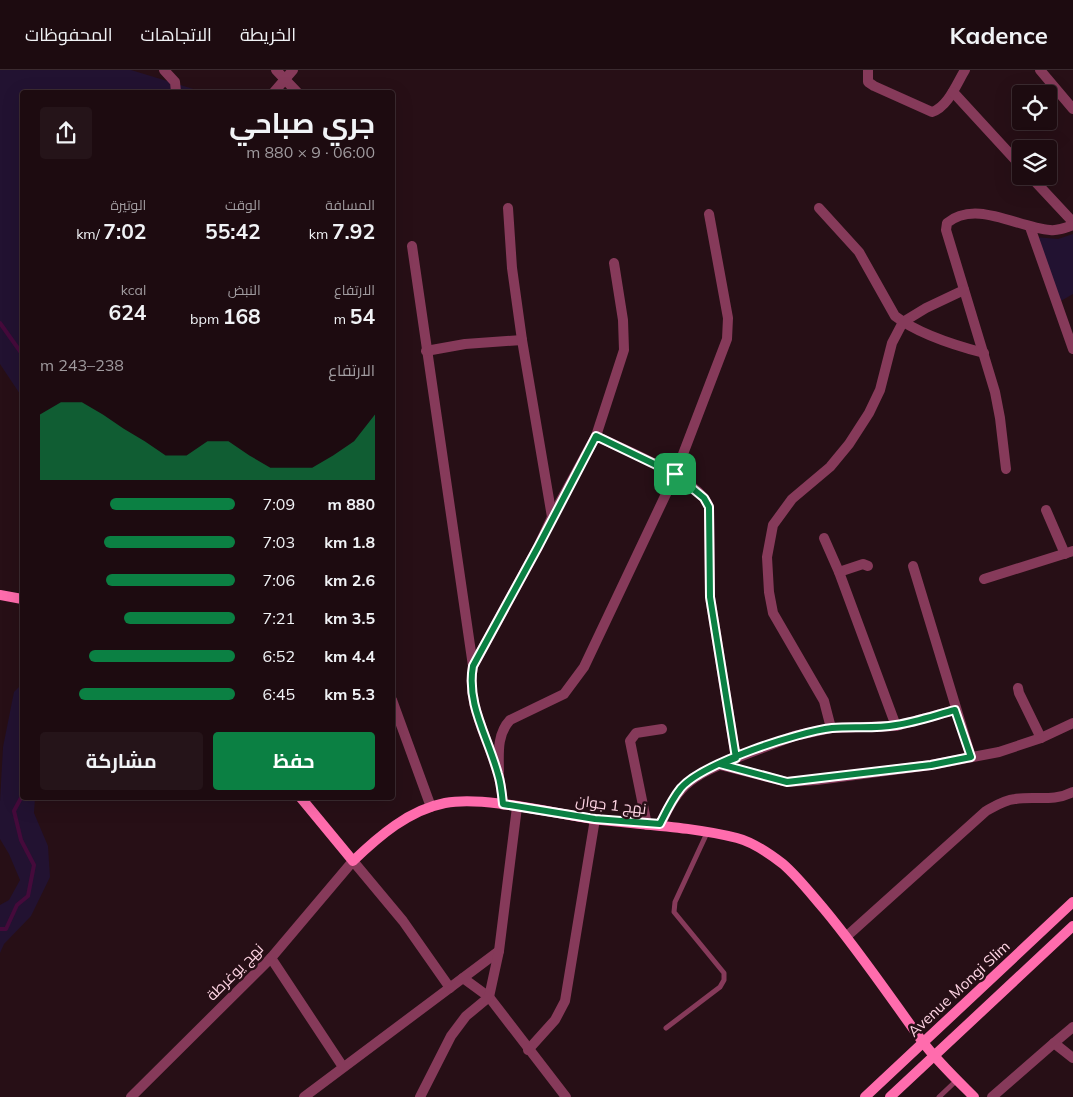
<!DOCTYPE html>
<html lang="ar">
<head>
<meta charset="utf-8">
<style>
  body { margin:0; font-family:Mulish,Cairo,sans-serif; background:#251419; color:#f1f3f6; direction:rtl; height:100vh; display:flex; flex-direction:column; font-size:19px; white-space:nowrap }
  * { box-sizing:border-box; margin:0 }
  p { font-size:16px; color:#a09b9f }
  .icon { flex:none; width:28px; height:28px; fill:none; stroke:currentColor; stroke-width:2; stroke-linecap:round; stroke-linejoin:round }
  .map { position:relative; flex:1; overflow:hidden; direction:ltr }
  .drawer { position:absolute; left:20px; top:20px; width:375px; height:710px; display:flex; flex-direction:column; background:#1d0b10; border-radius:5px; box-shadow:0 5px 20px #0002,0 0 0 1px #3b2b30; direction:rtl }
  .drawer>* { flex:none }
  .tools { position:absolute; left:1012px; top:15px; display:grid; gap:10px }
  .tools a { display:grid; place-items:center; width:45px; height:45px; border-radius:5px; background:#1d0b10; box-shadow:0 5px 20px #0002,0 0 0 1px #3b2b30; font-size:25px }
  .pin { position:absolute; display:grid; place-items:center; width:42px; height:42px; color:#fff; margin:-21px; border-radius:10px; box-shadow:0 2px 8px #0006 }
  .round { display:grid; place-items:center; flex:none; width:52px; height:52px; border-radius:5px; background:#251419 }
  .head { display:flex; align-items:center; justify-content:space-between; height:85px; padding:0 20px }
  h1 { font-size:28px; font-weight:700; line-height:38px }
  .metrics { display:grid; grid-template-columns:repeat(3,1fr); gap:8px; height:85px; padding:5px 20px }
  .metrics div { display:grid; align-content:center }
  .metrics b { font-size:21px; font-weight:700 }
  .metrics small { font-size:14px; font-weight:400 }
  .metrics p { font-size:14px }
  .chart { height:140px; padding:10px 20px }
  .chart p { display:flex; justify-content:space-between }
  .chart svg { width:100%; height:90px; margin-top:5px; fill:#0b8043; opacity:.7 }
  .action { display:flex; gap:10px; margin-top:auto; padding:10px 20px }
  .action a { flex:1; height:58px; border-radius:5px; background:#0b8043; color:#fff; font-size:20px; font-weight:700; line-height:58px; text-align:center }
  .action a+a { background:#251419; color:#f1f3f6 }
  ul { padding:0 20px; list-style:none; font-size:16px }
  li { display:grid; grid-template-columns:80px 60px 1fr; align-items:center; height:38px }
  li i { height:12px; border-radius:6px; background:#0b8043 }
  header { display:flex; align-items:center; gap:30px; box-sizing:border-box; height:70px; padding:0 25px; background:#1d0b10; border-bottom:1px solid #3b2b30 }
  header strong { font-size:24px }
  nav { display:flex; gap:28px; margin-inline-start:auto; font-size:18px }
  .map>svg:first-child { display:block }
  .green { fill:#221231 }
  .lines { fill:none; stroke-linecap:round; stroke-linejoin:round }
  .stream { stroke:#450a3b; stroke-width:4 }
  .lane { stroke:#863a5a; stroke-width:5 }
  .street { stroke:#863a5a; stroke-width:10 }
  .secondary { stroke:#ff6cad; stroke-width:10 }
  .route-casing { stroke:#fff; stroke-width:10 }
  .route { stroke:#0b8043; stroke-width:6 }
  .labels { text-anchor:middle; stroke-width:5; stroke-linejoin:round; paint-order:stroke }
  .street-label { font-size:15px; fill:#ffd5e4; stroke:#270f16 }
</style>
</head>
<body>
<header>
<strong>Kadence</strong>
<nav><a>الخريطة</a><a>الاتجاهات</a><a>المحفوظات</a></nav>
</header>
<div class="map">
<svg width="1073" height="1027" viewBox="0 0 1073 1027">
  <rect width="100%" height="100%" fill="#270f16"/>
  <g class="green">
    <path d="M0 0H131L200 21 22 22V327L0 294Z"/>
    <path d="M1073 164V224L1059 232 1035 167 1058 169Z"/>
    <path d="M22 614V728H35L34 743 48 776 50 807 31 846 4 874 0 883V835L9 830 20 810 9 784 0 769V732L3 677 14 622Z"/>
  </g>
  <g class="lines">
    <g class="stream">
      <path d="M0 253 22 284"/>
      <path d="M0 859H6L17 835 28 826 34 795 21 770 14 741 22 726"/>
    </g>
    <g class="lane">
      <path d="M666 958 720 917 724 910V903L674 842 675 832 707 763"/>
      <path d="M939 1027 957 1010"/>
    </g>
    <g class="street">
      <path d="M164 0 175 12 176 22"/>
      <path d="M276 0 297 22"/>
      <path d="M868 0V12L874 16 932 42C948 37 957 13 965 0"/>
      <path d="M1040 0 1073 39"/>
      <path d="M274 22 293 0"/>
      <path d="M953 22 1021 96"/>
      <path d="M1030 106 1073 152"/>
      <path d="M819 138 859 182 895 246C917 263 957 276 984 283"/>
      <path d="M1030 157 1073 279"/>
      <path d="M412 176 473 596"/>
      <path d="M426 281 465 274 522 270"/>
      <path d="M596 366C622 379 700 409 709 437L710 527 736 688C697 704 678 712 661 754"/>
      <path d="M1006 399 1000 348 995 322 946 160 947 153C976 129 1018 158 1050 160 1058 161 1065 158 1073 155"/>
      <path d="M1046 440 1065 484"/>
      <path d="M552 447 596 366 624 280 623 250 614 193"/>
      <path d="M824 468 839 502 896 656"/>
      <path d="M913 496 971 687"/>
      <path d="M839 502 863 494 868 496"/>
      <path d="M984 509 1073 481"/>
      <path d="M1018 618 1019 623 1041 668"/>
      <path d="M392 630 431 737"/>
      <path d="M831 658 824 631 773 543 769 522 767 487 773 455 792 429 830 397 849 374 869 343 880 320 892 273 903 252 926 238 964 220"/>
      <path d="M736 688 794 666 831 658 896 656 955 640"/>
      <path d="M720 695 787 712 817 710 931 695 999 682 1041 668 1073 653"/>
      <path d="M499 705C499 686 496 665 510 650L564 624 584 597 675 405 727 269 728 248 709 144"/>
      <path d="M503 735C502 725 501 713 498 704 488 667 466 635 473 596L538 477 552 447 522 270 512 198 508 138"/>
      <path d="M647 755 630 671 636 663 662 659"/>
      <path d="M847 866 986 741C995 736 1004 730 1015 729 1035 726 1054 732 1073 722"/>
      <path d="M271 888 343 997"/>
      <path d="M463 908 489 927 566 1027"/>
      <path d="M1054 973 1073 957"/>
      <path d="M528 980 555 950 565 931 595 749"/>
      <path d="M131 1027 271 888 353 791 403 851 450 918"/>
      <path d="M304 1027 499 881"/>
      <path d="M420 1027 451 966 466 946 489 927 499 881 517 737"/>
      <path d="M992 1027 1054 973 1073 988"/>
    </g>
    <g class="secondary">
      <path d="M0 525 22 529"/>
      <path d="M301 728 353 791C379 766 409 740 445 733 485 726 552 743 593 749 641 755 689 756 737 768 753 772 770 784 783 794 798 807 811 824 824 839 859 881 890 927 922 971 937 991 956 1009 974 1027"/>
      <path d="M865 1027 1073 832"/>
      <path d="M890 1027 1073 856"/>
    </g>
  </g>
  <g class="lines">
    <g class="route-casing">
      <path id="route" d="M675 404 596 366 538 477 473 596C466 634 488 667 498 704 501 713 502 724 503 734L595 749 660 754C666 742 672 729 681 718 703 693 798 662 832 658 853 656 875 659 896 655 916 652 936 645 955 640L971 687 931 695 787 712 720 694 736 688 710 527 709 437 704 428 675 404"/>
    </g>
    <use href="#route" class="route"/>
  </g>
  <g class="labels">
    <g class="street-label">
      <text transform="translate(611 735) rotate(7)" y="5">نهج 1 جوان</text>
      <text transform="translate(235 902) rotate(-45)" y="5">نهج يوغرطة</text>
      <text transform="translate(959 919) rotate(-43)" y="5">Avenue Mongi Slim</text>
    </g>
  </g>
</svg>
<div class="tools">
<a><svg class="icon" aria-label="locate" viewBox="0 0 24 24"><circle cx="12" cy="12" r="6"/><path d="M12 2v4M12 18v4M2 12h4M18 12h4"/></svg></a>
<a><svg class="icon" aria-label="layers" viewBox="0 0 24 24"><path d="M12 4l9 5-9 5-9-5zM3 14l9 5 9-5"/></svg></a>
</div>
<div class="pin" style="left:675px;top:404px;background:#1e9e55"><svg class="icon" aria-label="arrive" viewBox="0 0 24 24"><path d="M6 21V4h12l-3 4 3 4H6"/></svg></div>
<section class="drawer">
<div class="head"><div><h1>جري صباحي</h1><p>06:00 · 9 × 880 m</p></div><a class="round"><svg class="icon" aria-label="share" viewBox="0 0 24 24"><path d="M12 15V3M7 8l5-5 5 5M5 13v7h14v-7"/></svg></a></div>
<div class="metrics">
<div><p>المسافة</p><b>7.92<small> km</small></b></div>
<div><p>الوقت</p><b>55:42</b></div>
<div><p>الوتيرة</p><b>7:02<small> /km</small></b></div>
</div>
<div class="metrics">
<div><p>الارتفاع</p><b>54<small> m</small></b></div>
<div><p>النبض</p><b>168<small> bpm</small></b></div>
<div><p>kcal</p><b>624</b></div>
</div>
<div class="chart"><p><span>الارتفاع</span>238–243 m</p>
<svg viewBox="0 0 160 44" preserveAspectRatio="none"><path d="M0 44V12L10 6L20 6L30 12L40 19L50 25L60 32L70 32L80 25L90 25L100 32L110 38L120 38L130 38L140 32L150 25L160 12V44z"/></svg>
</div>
<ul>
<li><b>880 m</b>7:09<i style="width:64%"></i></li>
<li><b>1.8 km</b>7:03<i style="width:67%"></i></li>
<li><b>2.6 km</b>7:06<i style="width:66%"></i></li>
<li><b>3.5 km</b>7:21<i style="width:57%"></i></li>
<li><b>4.4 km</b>6:52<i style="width:75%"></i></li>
<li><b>5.3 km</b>6:45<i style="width:80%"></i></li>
</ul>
<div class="action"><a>حفظ</a><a>مشاركة</a></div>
</section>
</div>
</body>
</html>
